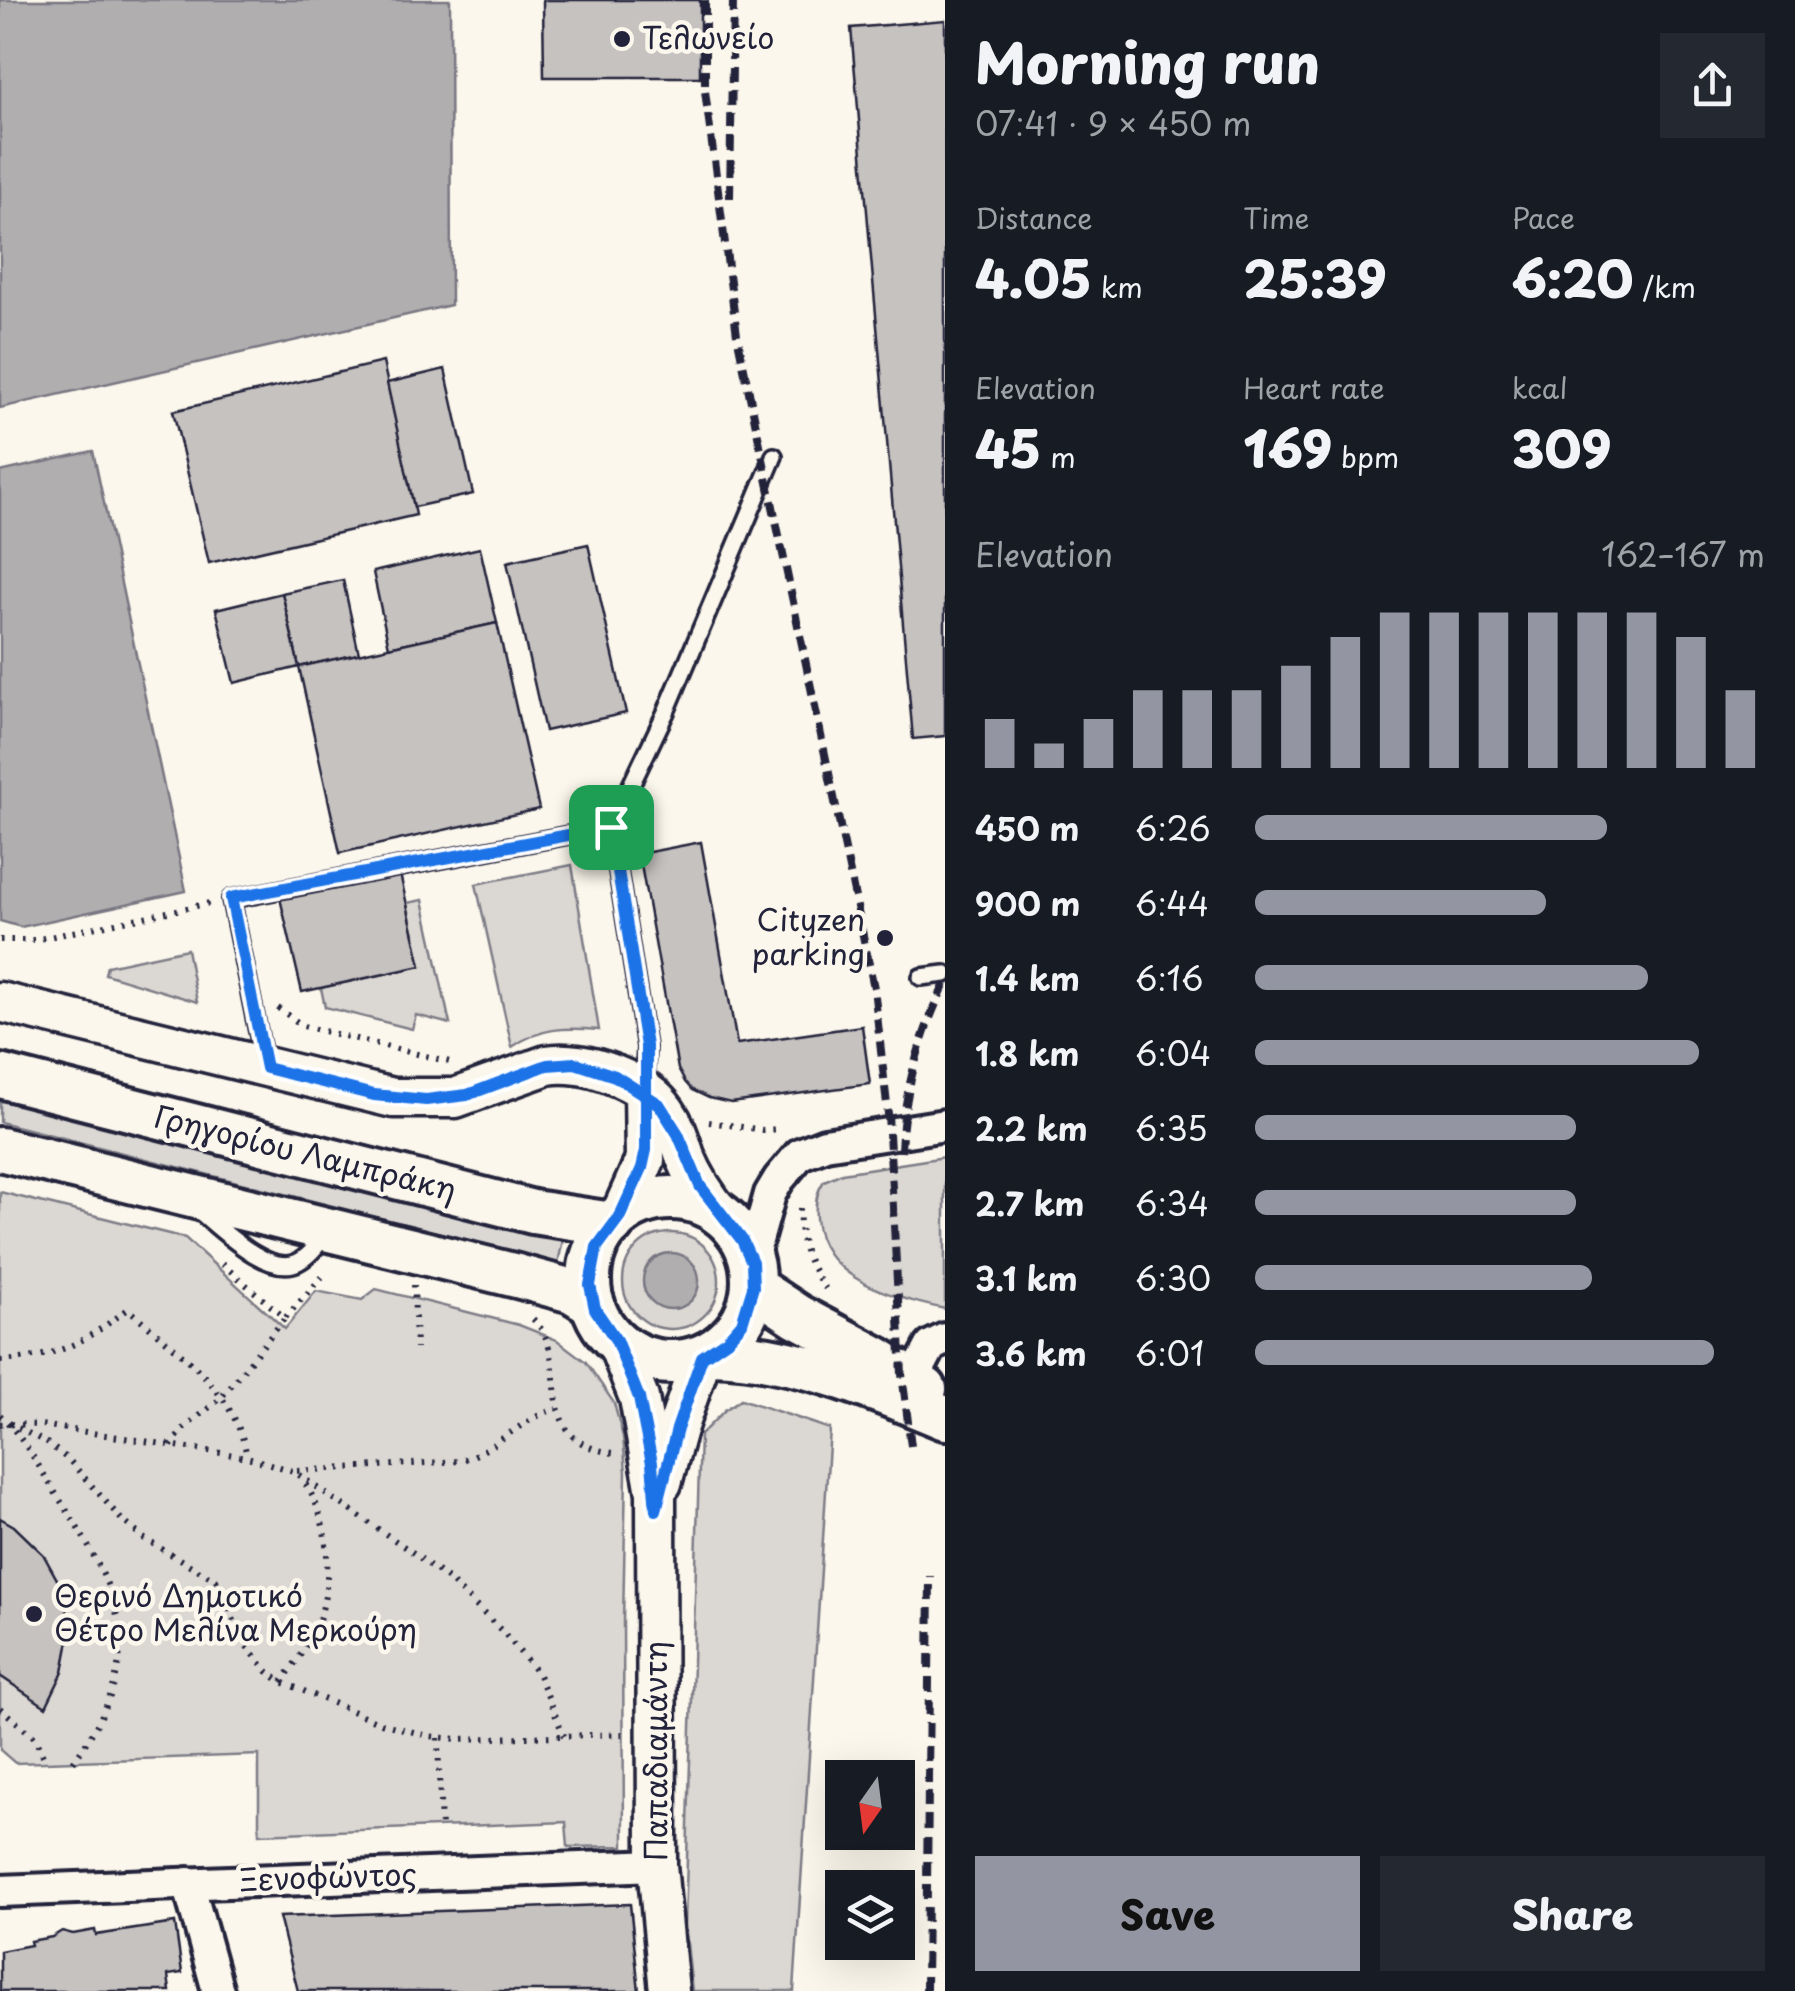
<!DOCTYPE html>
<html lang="en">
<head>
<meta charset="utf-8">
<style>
  body { margin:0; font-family:"Playpen Sans",sans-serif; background:#242831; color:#f1f3f6; height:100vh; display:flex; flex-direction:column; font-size:38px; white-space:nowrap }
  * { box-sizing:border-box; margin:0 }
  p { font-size:32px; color:#9ea1a6 }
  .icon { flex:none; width:55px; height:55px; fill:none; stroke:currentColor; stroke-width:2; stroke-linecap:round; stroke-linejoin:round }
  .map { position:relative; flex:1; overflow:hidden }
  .details { display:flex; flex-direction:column; background:#171b24; width:850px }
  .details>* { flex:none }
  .needle { width:65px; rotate:194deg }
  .fabs { position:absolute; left:825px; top:1760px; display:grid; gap:20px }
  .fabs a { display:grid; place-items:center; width:90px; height:90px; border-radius:0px; background:#171b24; box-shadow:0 10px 40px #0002; font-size:50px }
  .pin { position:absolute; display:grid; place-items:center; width:85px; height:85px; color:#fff; margin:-42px; border-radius:20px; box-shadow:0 5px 15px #0006 }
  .round { display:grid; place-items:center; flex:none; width:105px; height:105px; border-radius:0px; background:#242831 }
  .headline { display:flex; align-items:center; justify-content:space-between; height:170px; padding:0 30px }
  h1 { font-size:55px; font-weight:800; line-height:75px }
  .metrics { display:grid; grid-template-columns:repeat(3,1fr); gap:15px; height:170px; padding:10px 30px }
  .metrics div { display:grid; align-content:center }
  .metrics b { font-size:50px; font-weight:800 }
  .metrics small { font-size:28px; font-weight:400 }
  .metrics p { font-size:28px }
  .chart { height:280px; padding:20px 30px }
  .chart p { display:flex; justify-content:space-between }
  .chart svg { width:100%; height:180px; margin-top:10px; stroke:#9495a2; stroke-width:6 }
  .action { display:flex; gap:20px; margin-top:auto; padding:20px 30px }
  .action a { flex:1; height:115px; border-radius:0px; background:#9495a2; color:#111; font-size:40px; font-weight:800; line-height:115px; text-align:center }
  .action a+a { background:#242831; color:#f1f3f6 }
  ul { padding:0 30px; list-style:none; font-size:32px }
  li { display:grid; grid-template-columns:160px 120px 1fr; align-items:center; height:75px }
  li i { height:25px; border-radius:12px; background:#9495a2 }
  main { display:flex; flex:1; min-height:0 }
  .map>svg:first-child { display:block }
  .green { fill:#dbd8d3; stroke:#7e7d87; stroke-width:2.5 }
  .water { fill:#b1aeb0; stroke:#787681; stroke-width:2.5 }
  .building { fill:#c6c2c0; stroke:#22223b; stroke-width:2.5 }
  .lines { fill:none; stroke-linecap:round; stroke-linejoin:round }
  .service-casing { stroke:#22223b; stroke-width:22 }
  .minor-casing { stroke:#22223b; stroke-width:38 }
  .tertiary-casing { stroke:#22223b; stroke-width:45 }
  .secondary-casing { stroke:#22223b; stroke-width:50 }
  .path { stroke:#22223b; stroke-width:6; stroke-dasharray:2.5 8; stroke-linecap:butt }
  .service { stroke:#fbf7ec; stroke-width:15 }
  .minor { stroke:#fbf7ec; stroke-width:30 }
  .tertiary { stroke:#fbf7ec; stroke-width:38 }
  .secondary { stroke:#fbf7ec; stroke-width:42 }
  .rail { stroke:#22223b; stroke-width:8; stroke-dasharray:15 8; stroke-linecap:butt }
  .route-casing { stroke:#fff; stroke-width:20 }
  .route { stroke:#1a73e8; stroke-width:12 }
  .poi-dot { fill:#22223b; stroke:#fbf7ec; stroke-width:4 }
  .labels { text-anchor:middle; stroke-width:9; stroke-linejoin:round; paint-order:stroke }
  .poi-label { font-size:30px; fill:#22223b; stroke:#fbf7ec; text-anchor:start }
  .street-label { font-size:30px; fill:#22223b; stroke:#fbf7ec }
</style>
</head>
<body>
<main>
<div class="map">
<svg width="945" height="1991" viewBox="0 0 945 1991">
  <rect width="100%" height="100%" fill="#fbf7ec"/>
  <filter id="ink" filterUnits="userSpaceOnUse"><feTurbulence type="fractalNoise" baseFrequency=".01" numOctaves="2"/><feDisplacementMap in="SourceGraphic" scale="20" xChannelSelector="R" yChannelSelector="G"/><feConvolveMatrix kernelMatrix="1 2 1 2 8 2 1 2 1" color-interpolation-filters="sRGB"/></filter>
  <g filter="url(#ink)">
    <g class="green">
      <path d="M572 865 599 1030C566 1027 541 1027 512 1047L476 884Z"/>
      <path d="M423 900 450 1024 416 1015 412 1029 325 1007 321 988 421 966 407 903Z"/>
      <path d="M187 949 197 1002 105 974 107 966Z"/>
      <path d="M0 1098 563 1240 558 1263 0 1122Z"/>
      <path d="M945 1157V1309C894 1298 820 1279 816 1218 815 1204 816 1192 824 1181L842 1173Z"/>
      <path d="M0 1192 185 1238 285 1329 316 1291 362 1300 376 1289 519 1325 557 1340 586 1362 614 1403 623 1437 626 1472 623 1622 624 1846 568 1847 566 1822 259 1834V1755L15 1763 0 1750Z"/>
      <circle cx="671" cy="1281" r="48"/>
      <path d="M741 1399 830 1429 794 1991H692L685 1924 700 1435 725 1410Z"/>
    </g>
    <g class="water">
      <path d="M0 0H450L451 305 0 408Z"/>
      <path d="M93 451 186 891 21 927 0 921V472Z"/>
      <circle cx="671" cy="1281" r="28"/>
    </g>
    <g class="building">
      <path d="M543 0H700V77H544Z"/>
      <path d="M945 20V736L913 739 851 28Z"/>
      <path d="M383 362 416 515 209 563 173 411Z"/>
      <path d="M445 369 473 494 414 507 387 383Z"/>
      <path d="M588 544 626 713 545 731 507 562Z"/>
      <path d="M480 548 497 623 389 647 373 572Z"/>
      <path d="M343 580 359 654 299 667 282 593Z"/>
      <path d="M282 593 299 667 234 683 216 609Z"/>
      <path d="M497 623 539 809 340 853 299 667Z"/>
      <path d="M701 842 737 1044 862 1026 870 1084 731 1103 709 1098 692 1090 685 1082 678 1069 639 854Z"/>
      <path d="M400 874 421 966 302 992 280 898Z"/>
      <path d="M0 1518 14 1526 43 1554 65 1594 70 1635 63 1672 46 1707 0 1676Z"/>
      <path d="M630 1904 639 1991H298L279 1917Z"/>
      <path d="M175 1923 182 1973 168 1975 170 1991H0V1951L31 1945 30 1941 52 1937 62 1931 73 1934 95 1930 96 1935Z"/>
    </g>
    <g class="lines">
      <g class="service-casing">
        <g id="service">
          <path d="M611 827 666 712 774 456"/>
          <path d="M921 977 945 974"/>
          <path d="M265 1066 231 899 611 827 646 1047 644 1088"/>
          <path d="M200 1212C221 1229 269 1277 298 1262 310 1256 319 1243 327 1233"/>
        </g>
      </g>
      <g class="minor-casing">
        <g id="minor">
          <path d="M751 1262 770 1194 779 1179 800 1154 825 1144 945 1125"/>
          <path d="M913 1380 931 1346 945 1339"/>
          <path d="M188 1883 218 1991"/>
          <path d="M0 1891 657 1865"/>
        </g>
      </g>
      <g class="tertiary-casing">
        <g id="tertiary">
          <path d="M0 1002 393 1098H455L547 1065C584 1058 645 1081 666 1112 676 1126 680 1141 685 1156 694 1178 706 1197 722 1216"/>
          <path d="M620 1216 645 1160 644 1092"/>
          <path d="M616 1340 639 1398 656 1493 657 1865 669 1991"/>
          <path d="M662 1483 677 1429 702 1357"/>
        </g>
      </g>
      <g class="secondary-casing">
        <g id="secondary">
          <path d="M0 1076 533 1212 612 1224"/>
          <path d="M0 1149 517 1276 572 1291 593 1304"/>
          <circle cx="671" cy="1280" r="82"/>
          <path d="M753 1287 797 1316 876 1358 925 1389"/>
          <path d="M711 1353C793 1355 869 1386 945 1418"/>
        </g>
      </g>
      <g class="path">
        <path d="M0 940H35L210 903"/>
        <path d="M278 1008 303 1026 450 1062"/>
        <path d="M709 1122 763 1130 781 1129"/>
        <path d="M800 1208C798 1240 807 1264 826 1289"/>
        <path d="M222 1264 285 1318 322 1277"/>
        <path d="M414 1285 416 1349"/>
        <path d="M533 1319C575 1360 526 1442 614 1453"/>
        <path d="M0 1361C58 1357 82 1344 128 1309 176 1350 236 1390 247 1457"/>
        <path d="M0 1415C26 1440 42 1473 62 1503 126 1602 147 1659 73 1762"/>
        <path d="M9 1423 47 1443 69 1460 122 1520 146 1540 216 1580 244 1643 267 1671 282 1682 381 1723 428 1736 458 1739 625 1734"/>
        <path d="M0 1424 41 1425 247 1457 293 1471 415 1554 450 1581 504 1633 539 1675 564 1736"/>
        <path d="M171 1446 183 1429 221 1398 285 1318"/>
        <path d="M297 1471 459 1461C495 1451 520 1418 557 1409"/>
        <path d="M282 1682C295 1663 310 1643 318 1622 334 1581 330 1512 301 1479"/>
        <path d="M0 1708 34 1737 46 1762"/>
        <path d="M438 1738 441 1831"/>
      </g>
      <use href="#service" class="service"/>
      <use href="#minor" class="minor"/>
      <use href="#tertiary" class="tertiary"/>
      <use href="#secondary" class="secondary"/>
      <g class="rail">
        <path d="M705 0V91L737 335 874 988 888 1114 902 1374 912 1454"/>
        <path d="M730 198 733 0"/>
        <path d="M901 1152C903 1095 920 1035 945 984"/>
        <path d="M926 1991 930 1576"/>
      </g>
    </g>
  </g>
  <g class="lines" filter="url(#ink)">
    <g class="route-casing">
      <path id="route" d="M611 827 646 1046V1150L642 1168 620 1216 597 1247 590 1285 595 1309 616 1340 639 1398 652 1463 656 1510 677 1429 702 1357 727 1340 742 1323 753 1287 752 1262 742 1240 700 1186 678 1134 659 1104 615 1076 575 1063 547 1065 467 1095 426 1100 374 1095 266 1068 231 898 611 827"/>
    </g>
    <use href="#route" class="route"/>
  </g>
  <g class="poi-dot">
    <circle cx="622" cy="39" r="10"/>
    <circle cx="885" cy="938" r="10"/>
    <circle cx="34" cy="1614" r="10"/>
  </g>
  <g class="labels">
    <g class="poi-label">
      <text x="642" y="49">Τελωνείο</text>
      <text x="865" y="931" text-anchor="end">Cityzen<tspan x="865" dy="34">parking</tspan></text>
      <text x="54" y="1607">Θερινό Δημοτικό<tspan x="54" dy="34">Θέτρο Μελίνα Μερκούρη</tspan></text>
    </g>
    <g class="street-label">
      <text transform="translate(305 1154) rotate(14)" y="10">Γρηγορίου Λαμπράκη</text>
      <text transform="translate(657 1751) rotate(-90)" y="10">Παπαδιαμάντη</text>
      <text transform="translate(328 1878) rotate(-2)" y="10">Ξενοφώντος</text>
    </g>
  </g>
</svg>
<div class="fabs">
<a><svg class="needle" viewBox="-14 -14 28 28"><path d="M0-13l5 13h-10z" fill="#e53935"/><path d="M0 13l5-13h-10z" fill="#9ea1a6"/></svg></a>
<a><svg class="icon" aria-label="layers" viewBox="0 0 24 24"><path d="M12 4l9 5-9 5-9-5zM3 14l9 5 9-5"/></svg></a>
</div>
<div class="pin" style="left:611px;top:827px;background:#1e9e55"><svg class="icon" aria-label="arrive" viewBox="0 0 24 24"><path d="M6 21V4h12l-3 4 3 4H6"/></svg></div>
</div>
<section class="details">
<div class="headline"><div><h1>Morning run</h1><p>07:41 · 9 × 450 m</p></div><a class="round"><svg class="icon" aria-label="share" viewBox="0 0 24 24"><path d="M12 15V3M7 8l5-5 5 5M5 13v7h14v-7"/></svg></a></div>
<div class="metrics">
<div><p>Distance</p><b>4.05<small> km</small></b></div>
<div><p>Time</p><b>25:39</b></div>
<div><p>Pace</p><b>6:20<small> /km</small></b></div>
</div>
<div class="metrics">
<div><p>Elevation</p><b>45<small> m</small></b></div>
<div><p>Heart rate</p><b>169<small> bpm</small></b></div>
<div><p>kcal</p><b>309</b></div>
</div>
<div class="chart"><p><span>Elevation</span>162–167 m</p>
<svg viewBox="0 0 160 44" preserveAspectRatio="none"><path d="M5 44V32M15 44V38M25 44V32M35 44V25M45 44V25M55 44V25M65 44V19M75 44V12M85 44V6M95 44V6M105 44V6M115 44V6M125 44V6M135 44V6M145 44V12M155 44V25"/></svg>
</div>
<ul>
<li><b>450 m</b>6:26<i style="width:69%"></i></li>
<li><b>900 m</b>6:44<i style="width:57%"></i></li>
<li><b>1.4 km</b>6:16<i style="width:77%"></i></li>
<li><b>1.8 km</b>6:04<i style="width:87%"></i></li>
<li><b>2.2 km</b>6:35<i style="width:63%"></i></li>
<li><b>2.7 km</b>6:34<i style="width:63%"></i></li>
<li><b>3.1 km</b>6:30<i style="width:66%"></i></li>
<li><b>3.6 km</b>6:01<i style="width:90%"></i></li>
</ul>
<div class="action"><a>Save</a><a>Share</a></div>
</section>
</main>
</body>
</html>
